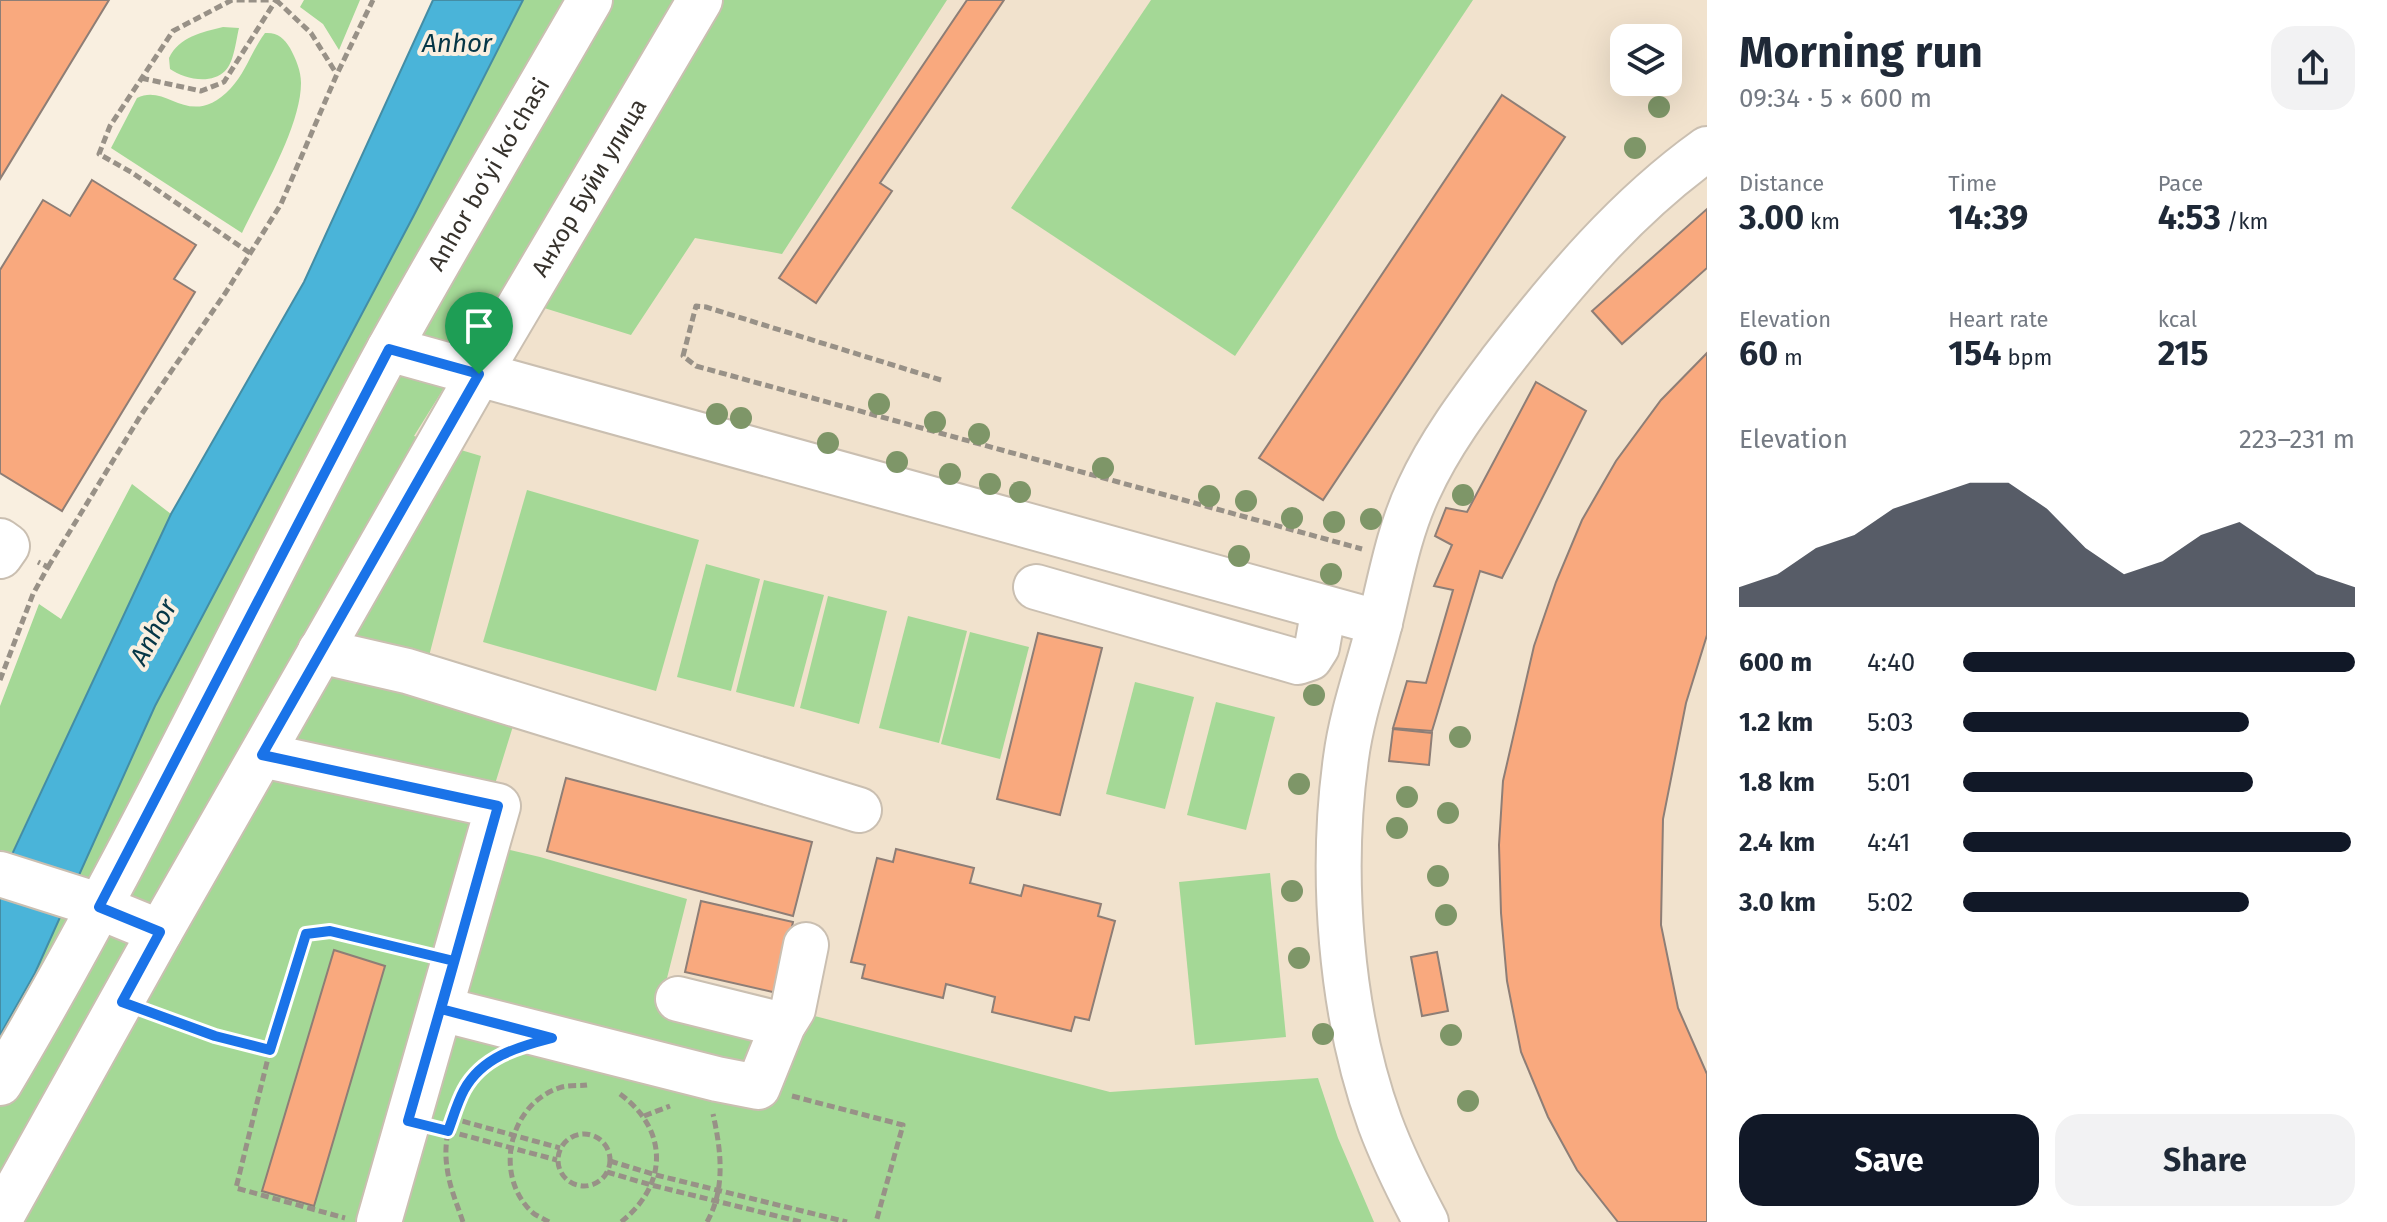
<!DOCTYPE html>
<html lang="en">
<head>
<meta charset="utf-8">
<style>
  body { margin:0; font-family:"Fira Sans",sans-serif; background:#f2f2f3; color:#1f2937; height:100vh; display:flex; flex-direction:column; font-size:30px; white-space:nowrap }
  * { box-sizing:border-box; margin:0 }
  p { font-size:26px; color:#747a83 }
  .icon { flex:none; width:44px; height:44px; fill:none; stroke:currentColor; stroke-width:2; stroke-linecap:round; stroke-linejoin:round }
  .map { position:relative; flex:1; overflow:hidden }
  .drawer { display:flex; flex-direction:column; background:#fff; width:680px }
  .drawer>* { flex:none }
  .buttons { position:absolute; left:1610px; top:24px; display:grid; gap:16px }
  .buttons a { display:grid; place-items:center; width:72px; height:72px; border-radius:16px; background:#fff; box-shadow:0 8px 32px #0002; font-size:40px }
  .pin { position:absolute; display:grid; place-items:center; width:68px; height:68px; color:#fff; margin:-82px -34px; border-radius:50% 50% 50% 0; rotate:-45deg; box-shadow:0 0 8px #0007 }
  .pin .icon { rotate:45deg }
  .round { display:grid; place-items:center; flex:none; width:84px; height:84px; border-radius:24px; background:#f2f2f3 }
  .summary { display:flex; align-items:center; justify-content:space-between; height:136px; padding:0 32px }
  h1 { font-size:44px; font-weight:700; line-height:60px }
  .stats { display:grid; grid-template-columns:repeat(3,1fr); gap:12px; height:136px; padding:8px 32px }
  .stats div { display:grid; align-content:center }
  .stats b { font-size:34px; font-weight:700 }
  .stats small { font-size:22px; font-weight:400 }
  .stats p { font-size:22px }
  .chart { height:224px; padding:16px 32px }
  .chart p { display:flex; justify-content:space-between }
  .chart svg { width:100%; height:144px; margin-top:8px; fill:#111827; opacity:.7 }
  .primary-button { display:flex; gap:16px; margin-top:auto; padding:16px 32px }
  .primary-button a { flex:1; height:92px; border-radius:24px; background:#111827; color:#fff; font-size:32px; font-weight:700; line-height:92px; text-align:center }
  .primary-button a+a { background:#f2f2f3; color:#1f2937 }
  ul { padding:0 32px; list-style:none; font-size:26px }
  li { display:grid; grid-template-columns:128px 96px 1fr; align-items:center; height:60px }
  li i { height:20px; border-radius:10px; background:#111827 }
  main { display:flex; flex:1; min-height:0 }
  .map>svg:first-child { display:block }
  .built { fill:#f1e2cd; fill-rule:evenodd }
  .green { fill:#a4d896 }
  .water { fill:#4ab4d9; stroke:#448da5; stroke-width:2 }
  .building { fill:#f9a97e; stroke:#8e7e76; stroke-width:2 }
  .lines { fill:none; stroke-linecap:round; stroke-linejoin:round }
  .minor-casing { stroke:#cabfb1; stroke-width:48 }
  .path { stroke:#989187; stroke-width:5; stroke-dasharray:8 4; stroke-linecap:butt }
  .minor { stroke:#fff; stroke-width:44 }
  .tree { fill:#7e9668 }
  .route-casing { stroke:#fff; stroke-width:16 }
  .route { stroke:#1a73e8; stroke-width:10 }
  .labels { text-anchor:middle; stroke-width:8; stroke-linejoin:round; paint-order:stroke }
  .street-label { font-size:24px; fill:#36322c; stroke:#f9efe0 }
  .water-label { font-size:26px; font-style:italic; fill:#053646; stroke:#f9efe0 }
</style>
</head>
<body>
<main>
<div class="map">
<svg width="1707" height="1222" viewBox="0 0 1707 1222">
  <rect width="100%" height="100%" fill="#f9efe0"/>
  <path class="built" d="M484 0H1707V1222H0V925ZM1624 38H1668V82H1624Z"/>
  <g class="green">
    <path d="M304 0H360L339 50 323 24 300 7Z"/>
    <path d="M523 0H947L782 254 695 238 631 335 502 295 414 436 481 456 428 660 518 710 477 842 540 857 687 899 667 978 1110 1092 1318 1078 1338 1138 1374 1222H0V1035L35 973 155 706 414 215Z"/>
    <path d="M1151 0H1473L1235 356 1011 208Z"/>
    <path d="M223 27 239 28C236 40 234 63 225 71 211 85 184 79 170 69L169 58C179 37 202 32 223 27Z"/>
    <path d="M265 33C277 32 284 38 290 48 296 59 301 71 301 83 301 126 261 193 242 233L111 148 137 98C168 82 189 132 231 88 246 72 252 50 265 33Z"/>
    <path d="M132 484 171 514 12 853 0 850V706L39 604 61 619Z"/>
    <path d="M527 490 699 540 656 691 483 642Z"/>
    <path d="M706 564 760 579 731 691 677 677Z"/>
    <path d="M764 580 824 595 794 707 736 692Z"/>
    <path d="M828 596 887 611 859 724 800 708Z"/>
    <path d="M908 616 967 631 939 743 879 728Z"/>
    <path d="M970 632 1029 647 1000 759 941 744Z"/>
    <path d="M1135 682 1194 697 1165 809 1106 794Z"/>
    <path d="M1216 702 1275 717 1246 830 1187 815Z"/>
    <path d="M1270 873 1286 1037 1195 1045 1179 882Z"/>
  </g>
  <path class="water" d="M433 0H523L414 215 155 706 35 973 0 1035V880L171 514 304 282Z"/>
  <g class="building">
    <path d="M0 0H109L0 179Z"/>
    <path d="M967 0H1004L880 183 892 191 816 303 779 278Z"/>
    <path d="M1502 95 1565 137 1323 500 1259 458Z"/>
    <path d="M92 180 196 245 174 279 195 292 62 511 0 473V270L43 200 70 216Z"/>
    <path d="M1707 209V268L1622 344 1592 311Z"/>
    <path d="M1707 353V635L1686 703 1663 819 1661 925 1678 1008 1707 1074V1222H1618L1577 1170 1548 1117 1521 1052 1507 981 1501 913 1499 845 1503 781 1534 646 1556 582 1582 520 1616 461 1661 400Z"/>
    <path d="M1536 382 1586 411 1502 578 1480 571 1432 731 1393 728 1407 681 1426 683 1453 590 1434 586 1452 545 1435 536 1446 508 1467 512Z"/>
    <path d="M1038 633 1102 648 1060 815 997 799Z"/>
    <path d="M1393 729 1432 733 1429 765 1389 761Z"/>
    <path d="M566 778 812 842 793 916 547 851Z"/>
    <path d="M896 849 974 868 970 883 1021 896 1024 885 1101 904 1098 916 1115 921 1089 1020 1075 1017 1071 1031 992 1012 995 997 946 984 943 998 862 978 865 965 851 962 877 858 893 862Z"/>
    <path d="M701 901 793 922 777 993 685 972Z"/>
    <path d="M334 950 385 966 314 1206 262 1191Z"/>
    <path d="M1437 952 1448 1011 1422 1016 1411 957Z"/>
  </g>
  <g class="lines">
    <g class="minor-casing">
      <g id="minor">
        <path id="s1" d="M389 349 479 374 700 0"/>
        <path d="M0 541 7 546 0 556"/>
        <path d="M1036 587 1298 662 1310 658 1317 647 1324 608"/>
        <path d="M320 651 407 671 859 810"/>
        <path d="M262 755 498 806 379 1222"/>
        <path d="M0 874 82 900 160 932"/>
        <path d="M678 999 783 1025"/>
        <path d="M441 1009 717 1079 758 1087 783 1025 793 1009 806 945"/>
        <path id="s2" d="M0 1083C142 845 256 592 389 349 454 232 523 116 590 0"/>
        <path d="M0 1219 160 932 479 374 1380 623"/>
        <path d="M1426 1222C1409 1190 1393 1158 1380 1123 1340 1013 1330 873 1346 758 1352 712 1369 667 1380 622 1391 577 1399 531 1419 489 1440 443 1471 402 1501 362 1562 283 1626 207 1707 149"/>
      </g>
    </g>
    <g class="path">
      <path d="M276 0 311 33 336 73"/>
      <path d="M141 78 201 91 224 82 276 0"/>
      <path d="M250 253 131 172 99 154 110 126 173 31 232 0H271"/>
      <path d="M941 380 706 307 696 306 683 356 696 366 1362 549"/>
      <path d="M48 567 141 415 226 292 281 204 337 74 373 0"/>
      <path d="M0 680 33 594 48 567 38 562"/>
      <path d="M155 1014 215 1036 270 1050 306 934 330 931 418 953"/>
      <path d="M270 1050 236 1188 345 1218"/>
      <path d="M620 1094C669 1130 668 1185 621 1222"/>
      <path d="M792 1096 903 1125 876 1222"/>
      <path d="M644 1116 670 1106"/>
      <path d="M451 1118 560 1148"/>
      <path d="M448 1131 557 1160"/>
      <circle cx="584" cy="1160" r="26"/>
      <path d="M610 1161 656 1175 847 1222"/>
      <path d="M607 1172 651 1185 801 1222"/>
      <path d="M463 1222C457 1204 449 1186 447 1167 441 1131 460 1080 491 1060"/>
      <path d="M549 1222C544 1219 537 1216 533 1213 492 1176 509 1102 562 1087 570 1085 580 1086 587 1085"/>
      <path d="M707 1222C726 1188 721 1150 713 1114"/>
    </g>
    <use href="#minor" class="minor"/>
  </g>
  <g class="tree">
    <circle cx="1659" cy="107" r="11"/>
    <circle cx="1635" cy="148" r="11"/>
    <circle cx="879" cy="404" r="11"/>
    <circle cx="717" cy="414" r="11"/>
    <circle cx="741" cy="418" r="11"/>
    <circle cx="935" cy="422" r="11"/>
    <circle cx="979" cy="434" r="11"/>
    <circle cx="828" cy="443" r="11"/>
    <circle cx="897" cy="462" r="11"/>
    <circle cx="1103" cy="468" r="11"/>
    <circle cx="950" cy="474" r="11"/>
    <circle cx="990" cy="484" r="11"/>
    <circle cx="1020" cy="492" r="11"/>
    <circle cx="1463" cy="495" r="11"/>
    <circle cx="1209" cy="496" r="11"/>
    <circle cx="1246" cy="501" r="11"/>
    <circle cx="1292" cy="518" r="11"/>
    <circle cx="1371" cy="519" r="11"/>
    <circle cx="1334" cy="522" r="11"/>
    <circle cx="1239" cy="556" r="11"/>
    <circle cx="1331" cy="574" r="11"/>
    <circle cx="1314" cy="695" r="11"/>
    <circle cx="1460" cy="737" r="11"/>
    <circle cx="1299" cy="784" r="11"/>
    <circle cx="1407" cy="797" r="11"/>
    <circle cx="1448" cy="813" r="11"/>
    <circle cx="1397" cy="828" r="11"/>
    <circle cx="1438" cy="876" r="11"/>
    <circle cx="1292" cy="891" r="11"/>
    <circle cx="1446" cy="915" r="11"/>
    <circle cx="1299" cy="958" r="11"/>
    <circle cx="1323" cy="1034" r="11"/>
    <circle cx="1451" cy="1035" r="11"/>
    <circle cx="1468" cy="1101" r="11"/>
  </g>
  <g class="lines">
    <g class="route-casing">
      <path id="route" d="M479 374 389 349 99 907 160 932 122 1002 215 1036 270 1050 306 934 330 931 454 961 408 1121 448 1131C453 1118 457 1103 464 1090 482 1057 517 1047 552 1038L441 1009 498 806 262 755 479 374"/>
    </g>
    <use href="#route" class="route"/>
  </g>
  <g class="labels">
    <g class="street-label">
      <text dy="8" stroke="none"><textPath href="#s2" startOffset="1032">Anhor bo‘yi ko‘chasi</textPath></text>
      <text dy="8" stroke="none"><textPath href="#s1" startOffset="310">Анхор Буйи улица</textPath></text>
    </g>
    <g class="water-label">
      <text x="457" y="52">Anhor</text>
      <text transform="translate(153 632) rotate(-62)" y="9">Anhor</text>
    </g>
  </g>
</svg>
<div class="buttons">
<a><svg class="icon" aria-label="layers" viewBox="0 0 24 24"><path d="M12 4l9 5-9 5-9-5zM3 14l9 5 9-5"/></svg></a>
</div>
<div class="pin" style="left:479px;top:374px;background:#1e9e55"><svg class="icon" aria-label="arrive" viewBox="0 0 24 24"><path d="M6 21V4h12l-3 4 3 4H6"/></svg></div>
</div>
<section class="drawer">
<div class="summary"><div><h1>Morning run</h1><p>09:34 · 5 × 600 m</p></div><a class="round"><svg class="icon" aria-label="share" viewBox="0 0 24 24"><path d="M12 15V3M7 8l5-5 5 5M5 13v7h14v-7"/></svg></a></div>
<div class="stats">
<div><p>Distance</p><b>3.00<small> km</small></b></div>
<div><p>Time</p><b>14:39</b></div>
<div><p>Pace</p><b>4:53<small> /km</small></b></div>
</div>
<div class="stats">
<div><p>Elevation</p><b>60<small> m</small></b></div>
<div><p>Heart rate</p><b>154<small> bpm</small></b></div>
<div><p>kcal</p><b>215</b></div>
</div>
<div class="chart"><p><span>Elevation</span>223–231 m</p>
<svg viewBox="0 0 160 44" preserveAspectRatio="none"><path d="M0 44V38L10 34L20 26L30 22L40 14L50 10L60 6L70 6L80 14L90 26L100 34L110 30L120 22L130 18L140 26L150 34L160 38V44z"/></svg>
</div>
<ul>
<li><b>600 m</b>4:40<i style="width:100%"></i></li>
<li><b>1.2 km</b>5:03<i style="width:73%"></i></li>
<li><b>1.8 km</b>5:01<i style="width:74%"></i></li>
<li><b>2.4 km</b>4:41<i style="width:99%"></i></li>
<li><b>3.0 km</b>5:02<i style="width:73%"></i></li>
</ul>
<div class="primary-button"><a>Save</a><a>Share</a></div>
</section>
</main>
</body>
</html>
